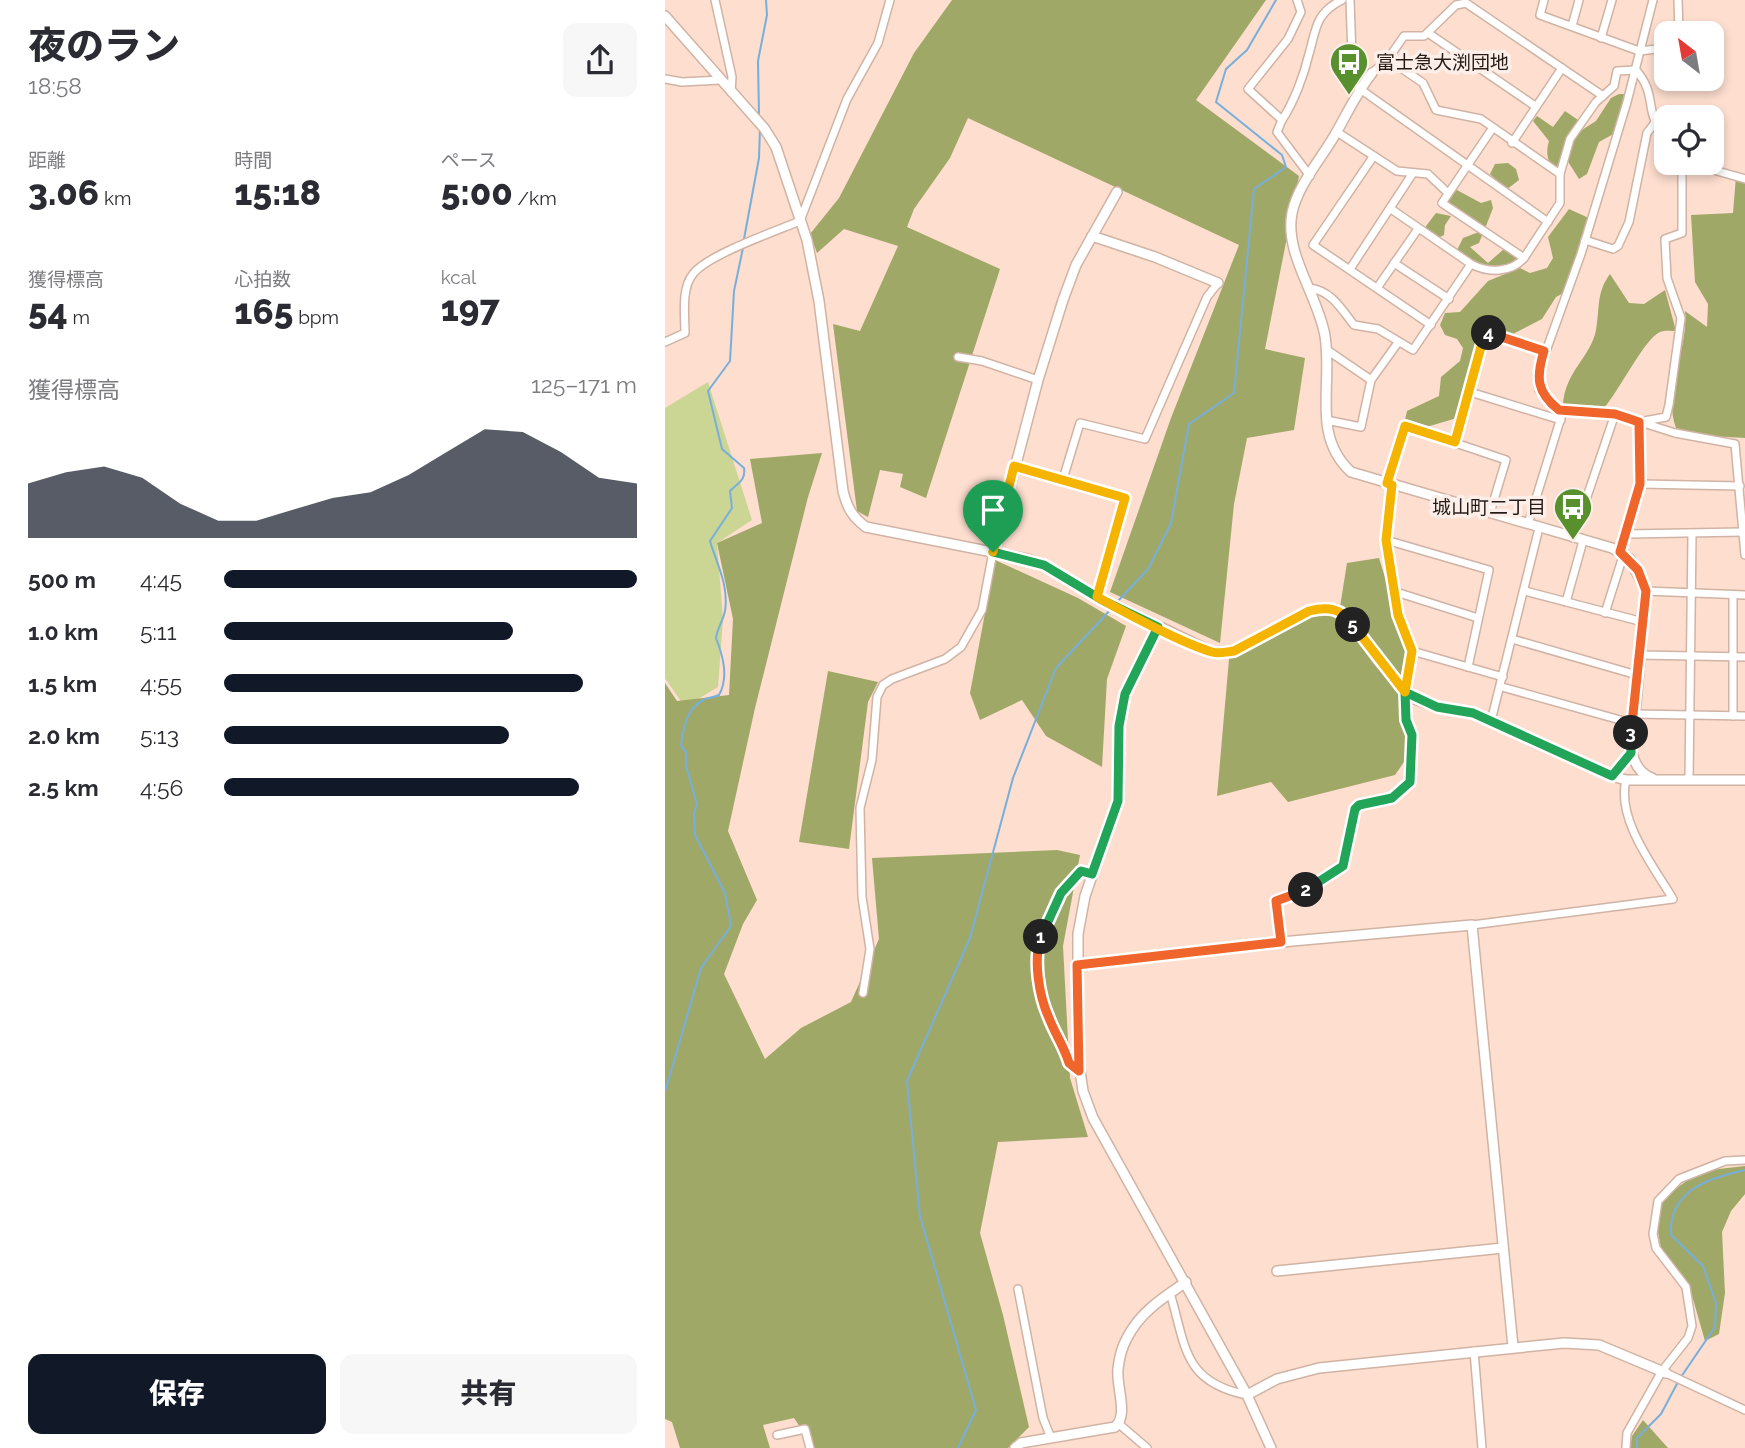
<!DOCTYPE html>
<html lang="ja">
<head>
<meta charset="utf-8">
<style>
  body { margin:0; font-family:Raleway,"Noto Sans JP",sans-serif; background:#f7f7f7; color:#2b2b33; height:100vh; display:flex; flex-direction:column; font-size:26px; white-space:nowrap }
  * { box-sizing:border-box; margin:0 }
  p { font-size:23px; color:#7c7c81 }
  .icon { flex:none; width:38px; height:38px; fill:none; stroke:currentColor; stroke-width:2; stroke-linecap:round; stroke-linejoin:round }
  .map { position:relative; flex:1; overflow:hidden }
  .sheet { display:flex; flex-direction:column; background:#fff; width:665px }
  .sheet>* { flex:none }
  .needle { width:46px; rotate:329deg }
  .fabs { position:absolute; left:989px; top:21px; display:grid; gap:14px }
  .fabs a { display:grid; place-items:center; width:70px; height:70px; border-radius:14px; background:#fff; box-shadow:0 4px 10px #0003; font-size:35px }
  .pin { position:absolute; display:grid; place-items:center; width:60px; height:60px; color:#fff; margin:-72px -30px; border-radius:50% 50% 50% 0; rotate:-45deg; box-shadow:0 0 7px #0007 }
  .pin .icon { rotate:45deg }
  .km { position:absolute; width:35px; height:35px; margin:-18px; border-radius:50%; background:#222; color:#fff; font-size:19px; line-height:35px; text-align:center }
  .round { display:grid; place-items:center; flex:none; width:74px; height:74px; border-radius:14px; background:#f7f7f7 }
  .summary { display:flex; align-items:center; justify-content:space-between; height:119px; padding:0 28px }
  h1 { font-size:38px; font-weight:800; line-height:52px }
  .metrics { display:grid; grid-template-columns:repeat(3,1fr); gap:10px; height:119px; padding:7px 28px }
  .metrics div { display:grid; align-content:center }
  .metrics b { font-size:35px; font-weight:800 }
  .metrics small { font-size:19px; font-weight:400 }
  .metrics p { font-size:19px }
  .chart { height:196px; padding:14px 28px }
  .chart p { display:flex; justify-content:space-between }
  .chart svg { width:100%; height:126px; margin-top:7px; fill:#111827; opacity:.7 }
  .primary-button { display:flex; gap:14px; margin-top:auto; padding:14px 28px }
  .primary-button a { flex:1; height:80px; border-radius:14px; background:#111827; color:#fff; font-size:28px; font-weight:800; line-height:80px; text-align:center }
  .primary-button a+a { background:#f7f7f7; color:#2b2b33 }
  ul { padding:0 28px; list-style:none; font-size:23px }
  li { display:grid; grid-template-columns:112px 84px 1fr; align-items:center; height:52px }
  li i { height:18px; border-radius:9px; background:#111827 }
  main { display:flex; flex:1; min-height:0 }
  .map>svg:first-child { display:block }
  .green { fill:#cbd594 }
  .forest { fill:#a0a867 }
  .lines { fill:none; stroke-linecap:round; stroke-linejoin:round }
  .stream { stroke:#77afdc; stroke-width:2 }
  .minor-casing { stroke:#d0b3a4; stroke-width:10 }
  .tertiary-casing { stroke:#d0b3a4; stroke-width:12 }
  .minor { stroke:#fff; stroke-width:7 }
  .tertiary { stroke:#fff; stroke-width:9 }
  .split-1-casing { stroke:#fff; stroke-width:14 }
  .split-2-casing { stroke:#fff; stroke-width:14 }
  .split-3-casing { stroke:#fff; stroke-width:14 }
  .split-4-casing { stroke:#fff; stroke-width:14 }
  .split-5-casing { stroke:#fff; stroke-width:14 }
  .split-6-casing { stroke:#fff; stroke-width:14 }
  .split-1 { stroke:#22a559; stroke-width:9 }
  .split-2 { stroke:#f0652b; stroke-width:9 }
  .split-3 { stroke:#22a559; stroke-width:9 }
  .split-4 { stroke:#f0652b; stroke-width:9 }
  .split-5 { stroke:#f5b400; stroke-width:9 }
  .split-6 { stroke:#f5b400; stroke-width:9 }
  .labels { text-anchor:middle; stroke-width:7; stroke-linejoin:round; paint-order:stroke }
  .poi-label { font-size:19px; fill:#261b16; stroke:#fcefe9; text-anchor:start }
</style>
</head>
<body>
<main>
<section class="sheet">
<div class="summary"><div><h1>夜のラン</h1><p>18:58</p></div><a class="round"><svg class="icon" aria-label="share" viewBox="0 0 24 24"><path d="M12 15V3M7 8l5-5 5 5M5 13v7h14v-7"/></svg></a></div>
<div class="metrics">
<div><p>距離</p><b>3.06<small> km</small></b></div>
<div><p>時間</p><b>15:18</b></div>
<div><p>ペース</p><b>5:00<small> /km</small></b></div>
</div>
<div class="metrics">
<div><p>獲得標高</p><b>54<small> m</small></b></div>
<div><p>心拍数</p><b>165<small> bpm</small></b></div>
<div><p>kcal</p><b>197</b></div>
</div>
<div class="chart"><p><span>獲得標高</span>125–171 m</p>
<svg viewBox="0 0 160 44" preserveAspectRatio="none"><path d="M0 44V25L10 21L20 19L30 23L40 32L50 38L60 38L70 34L80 30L90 28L100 22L110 14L120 6L130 7L140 14L150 23L160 25V44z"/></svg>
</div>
<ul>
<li><b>500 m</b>4:45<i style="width:100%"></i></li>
<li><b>1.0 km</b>5:11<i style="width:70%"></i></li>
<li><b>1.5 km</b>4:55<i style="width:87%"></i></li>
<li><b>2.0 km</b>5:13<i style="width:69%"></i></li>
<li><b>2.5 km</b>4:56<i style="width:86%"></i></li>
</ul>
<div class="primary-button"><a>保存</a><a>共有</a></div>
</section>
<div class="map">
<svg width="1080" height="1448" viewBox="0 0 1080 1448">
  <rect width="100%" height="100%" fill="#fddecf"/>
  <path class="green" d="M43 382 87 520 52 543 58 619 53 687 20 707 0 678V408Z"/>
  <g class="forest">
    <path d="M287 0H601L531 100 634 176 600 349 640 358 629 430 582 438 569 504 555 643 445 592 506 418 574 245 303 118 285 158 249 209 242 227 335 269 261 498 235 487 238 474 215 470 203 517 192 511 168 324 195 331 233 246 179 229 152 253 145 234 174 198 249 53Z"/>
    <path d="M954 94H959L962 102 952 132 934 142 922 174 914 179 902 160 892 173C883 164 880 154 884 141L868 121 872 116 888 127 900 111 916 122 912 133 931 121 946 98Z"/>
    <path d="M843 163 851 169 854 180 841 190 825 174 830 164Z"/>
    <path d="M1071 176 1080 179V438L1046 436 1011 428C997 391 1024 348 1020 311L1042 327 1043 304 1030 282 1026 215 1068 213Z"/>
    <path d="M790 189 816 203 826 200 828 208 821 226 814 227 780 203Z"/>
    <path d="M904 209 926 219 902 291 891 297 877 319 844 336 820 329 808 380 792 418 751 430 740 420 742 411 774 396 776 377 795 361 798 348 792 339 780 335 775 325 780 313 795 312 823 281 855 268 865 273 882 268 888 258 883 237Z"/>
    <path d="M771 213 786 216 780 225 779 235 773 238 762 232 761 226Z"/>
    <path d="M814 232 818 233 814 243 805 247 823 263 839 249 853 260C823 277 817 268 791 252L798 238Z"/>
    <path d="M945 274 964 303 979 304 1000 290 1011 331C1007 331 999 330 995 332 980 338 954 391 939 408L917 409 898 405C900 371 926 357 931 330 935 308 931 293 945 274Z"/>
    <path d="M157 453 143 497 90 708 63 831 92 900 78 924 59 974 100 1059 136 1028 186 1002 214 939 207 858 392 850 415 855 398 946 405 1078 423 1137 333 1142 315 1233 338 1315 364 1427 343 1448H149L129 1418 98 1425 105 1448H15L7 1422 0 1419V683L12 701 64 695 68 619 52 543 97 523 85 459Z"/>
    <path d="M714 558 743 652 735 694 752 743 730 775 623 802 606 782 552 796 564 659 636 620 675 607 682 563Z"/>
    <path d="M330 560 413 598 461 626 442 679 437 767 381 736 357 700 315 720 305 693Z"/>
    <path d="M163 671 213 682 203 702 184 849 134 842Z"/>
    <path d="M1080 1166V1194L1066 1211 1057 1232 1060 1293 1054 1334 1040 1341 1024 1285 998 1259 993 1232V1201L1036 1171Z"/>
    <path d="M978 1420 1003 1448H965L967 1436Z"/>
  </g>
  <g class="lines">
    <g class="stream">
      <path d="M94 115 93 61 102 15 101 0"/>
      <path d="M79 239 94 158 95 128"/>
      <path d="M453 601 483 569 506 523 524 424 569 393 589 189 621 167 617 155 551 102 561 69 582 50 611 0"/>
      <path d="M0 1092 36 968 66 926 60 893 30 835 29 814 32 804 21 766V752L16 746C18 729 21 709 38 700 43 697 48 698 54 695 64 677 58 656 51 638 52 629 58 621 60 611 64 585 52 565 45 541L67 508 65 491C73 483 81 480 79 468L57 449 43 391 65 361 69 291 78 248"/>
      <path d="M1016 1377 1050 1327 1051 1303 1038 1266 1006 1235C1003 1191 1043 1178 1080 1170"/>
      <path d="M293 1448 311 1410 255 1216 242 1081 305 938 348 778 391 668 447 608"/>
      <path d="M972 1448V1438L996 1414 1013 1382"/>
    </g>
    <g class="minor-casing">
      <g id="minor">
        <path d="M50 0 67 77 66 92"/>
        <path d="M632 0 636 12 623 39 583 89 617 120C629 102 639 75 644 54 651 30 650 13 677 0"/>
        <path d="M685 0 688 84 883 222"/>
        <path d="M879 0 875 15 974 51 1001 48"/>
        <path d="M988 0 962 102 916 254 872 376 874 390 894 410 950 414 1010 433 1070 444 1080 555"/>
        <path d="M1013 0 1014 33"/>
        <path d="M907 26 914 0"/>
        <path d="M763 33 870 106"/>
        <path d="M936 38 947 0"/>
        <path d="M723 59 758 83 771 110 816 119 895 174"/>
        <path d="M707 73 723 59 739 36H759L791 5 801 3 938 96"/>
        <path d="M0 79 17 82 55 80"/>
        <path d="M617 120 612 132 645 176"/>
        <path d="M827 129 777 203 859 258"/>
        <path d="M672 132 732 171 763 174 783 193"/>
        <path d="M847 143 897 68"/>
        <path d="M708 157 648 245 766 325"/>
        <path d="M1024 163 1080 179"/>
        <path d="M726 209 806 264"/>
        <path d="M920 240 948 249 953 246 964 222 982 133 989 124"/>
        <path d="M729 263 784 299"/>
        <path d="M685 269 748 173"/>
        <path d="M645 288C667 291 677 310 689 325L713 329 748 350 806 264C823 273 846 273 859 258L895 203V174L905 139 931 102 949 86 952 71 971 70C994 97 977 111 1001 137"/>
        <path d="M712 288 753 229"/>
        <path d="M0 342 20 333C20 316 16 288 28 274 42 255 111 231 135 221L182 99 213 43 225 0"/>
        <path d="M662 350 706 380"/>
        <path d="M293 357 317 361 373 380"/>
        <path d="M805 392 896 420"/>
        <path d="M661 420 696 427 706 380 732 344"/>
        <path d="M790 442 820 332 879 351"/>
        <path d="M349 466 460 498 432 597"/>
        <path d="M398 479 415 423 480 439 542 297 553 283"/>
        <path d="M722 483 740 426 841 460 825 513"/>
        <path d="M976 484 1075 486"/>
        <path d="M863 524 898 411"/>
        <path d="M962 534 1078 532"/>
        <path d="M908 538 950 414"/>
        <path d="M721 540 824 570 803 667"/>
        <path d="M955 552 976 484 974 422 1001 417 1004 405 1016 318 1002 278 1000 239 1017 233V163"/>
        <path d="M860 591 978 622"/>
        <path d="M981 591 1080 595"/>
        <path d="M731 592 813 618"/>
        <path d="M901 602 918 541"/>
        <path d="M940 613 959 553"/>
        <path d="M847 639 972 675"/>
        <path d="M747 651 838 677"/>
        <path d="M975 655 1080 657"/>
        <path d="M837 687 966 723"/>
        <path d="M970 714 1080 716"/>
        <path d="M1068 716V595"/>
        <path d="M826 721 874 528"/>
        <path d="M1024 780 1027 535"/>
        <path d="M807 925 1008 899C989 867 951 819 961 780"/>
        <path d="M616 942 611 901 657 882 678 866 690 809 694 805 727 798 745 782 747 735 741 720 740 692 747 651 733 615 721 540 727 485"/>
        <path d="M198 993 205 949 197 897 195 808 207 760 212 697 218 685 227 679 280 659 296 647 317 610 328 552"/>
        <path d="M414 1071 404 1064C399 1046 391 1035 384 1019 361 968 376 908 416 871L427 874"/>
        <path d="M353 1289 378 1418 386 1438"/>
        <path d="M505 1293C521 1345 517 1382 582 1395"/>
        <path d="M809 1351 817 1448"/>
        <path d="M1001 1373 1080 1410"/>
        <path d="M454 1424 482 1448"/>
        <path d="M112 1435 140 1429 145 1448"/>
        <path d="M961 1448 962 1433 997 1371 1023 1338 1027 1326 1021 1287 991 1248 988 1234 993 1201 1014 1179 1060 1161 1080 1160"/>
      </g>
    </g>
    <g class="tertiary-casing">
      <g id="tertiary">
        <path d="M0 16 99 128 111 147 142 240 154 301 178 491C182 507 187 517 201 527L362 559 379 565 437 599 547 652 569 651 644 611 670 609 684 619 713 660 750 699 772 707 808 713 944 775 961 780H1080"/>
        <path d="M707 73C692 92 683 112 671 133 657 158 633 184 627 213 619 254 653 295 660 336 668 385 646 435 686 472L947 548 965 559 981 591 970 714C961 734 964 770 987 778"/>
        <path d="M427 236 490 257 553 283"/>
        <path d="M328 552 373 380 398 300 411 265 452 192"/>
        <path d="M493 627 460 694 454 726 453 801 420 896 413 934V1057L418 1091 428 1118 582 1395 606 1448"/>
        <path d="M947 776 966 753"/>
        <path d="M412 965 616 942 807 925 848 1347"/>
        <path d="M612 1271 838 1248"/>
        <path d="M582 1395 612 1379 654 1368 899 1343 934 1345 1001 1373"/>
        <path d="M350 1448 356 1443 450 1427C464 1415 451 1387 453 1369 454 1359 457 1347 462 1338 475 1312 498 1298 521 1282"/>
      </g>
    </g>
    <use href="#minor" class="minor"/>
    <use href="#tertiary" class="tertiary"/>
  </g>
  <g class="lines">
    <g class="split-1-casing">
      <path id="split-1" d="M328 552 379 565 437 600 493 627 460 694 454 726 453 801 427 874 416 871 396 893 376 937"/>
    </g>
    <g class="split-2-casing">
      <path id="split-2" d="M376 937C368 960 374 996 384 1018 390 1034 399 1046 404 1063L414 1071 412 965 616 942 611 901 641 890"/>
    </g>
    <g class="split-3-casing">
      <path id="split-3" d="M641 890 678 866 690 809 694 805 727 798 745 782 747 735 741 720 740 692 772 707 808 713 947 776 966 753V733"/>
    </g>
    <g class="split-4-casing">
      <path id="split-4" d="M824 333 879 351C871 377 871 392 894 410L950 414 974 422 975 484 955 552 973 570 981 591 966 733"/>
    </g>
    <g class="split-5-casing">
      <path id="split-5" d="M688 625 740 692 747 651 733 615 721 540 727 485 722 483 740 426 790 442 820 332 824 333"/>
    </g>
    <g class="split-6-casing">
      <path id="split-6" d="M328 552 349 466 460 498 432 597C461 613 517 643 547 652 555 654 562 652 569 651L644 611C663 606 676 608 688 625"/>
    </g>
    <use href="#split-1" class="split-1"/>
    <use href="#split-2" class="split-2"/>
    <use href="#split-3" class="split-3"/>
    <use href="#split-4" class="split-4"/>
    <use href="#split-5" class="split-5"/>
    <use href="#split-6" class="split-6"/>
  </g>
  <defs>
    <g id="bus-pin" transform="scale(2.0125)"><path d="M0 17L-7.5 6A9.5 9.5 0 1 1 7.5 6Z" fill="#57902d" stroke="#fcefe9"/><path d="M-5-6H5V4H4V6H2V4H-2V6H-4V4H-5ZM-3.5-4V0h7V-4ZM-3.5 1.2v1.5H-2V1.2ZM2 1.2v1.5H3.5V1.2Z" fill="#fff"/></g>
  </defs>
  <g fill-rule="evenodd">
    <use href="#bus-pin" x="684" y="62"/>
    <use href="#bus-pin" x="908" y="507"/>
  </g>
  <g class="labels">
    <g class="poi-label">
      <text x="711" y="69">富士急大渕団地</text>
      <text x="881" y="514" text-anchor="end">城山町二丁目</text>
    </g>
  </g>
</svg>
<div class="fabs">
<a><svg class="needle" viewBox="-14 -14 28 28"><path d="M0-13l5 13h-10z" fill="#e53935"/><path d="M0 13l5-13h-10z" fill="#7c7c81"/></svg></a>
<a><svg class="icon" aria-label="locate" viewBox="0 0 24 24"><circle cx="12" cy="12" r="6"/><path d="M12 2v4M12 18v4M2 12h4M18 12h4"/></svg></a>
</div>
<div class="pin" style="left:328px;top:552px;background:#1e9e55"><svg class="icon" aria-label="arrive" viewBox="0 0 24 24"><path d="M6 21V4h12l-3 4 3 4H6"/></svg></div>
<b class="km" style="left:376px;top:937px">1</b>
<b class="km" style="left:641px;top:890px">2</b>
<b class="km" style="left:966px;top:733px">3</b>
<b class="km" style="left:824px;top:333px">4</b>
<b class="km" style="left:688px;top:625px">5</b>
</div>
</main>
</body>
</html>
